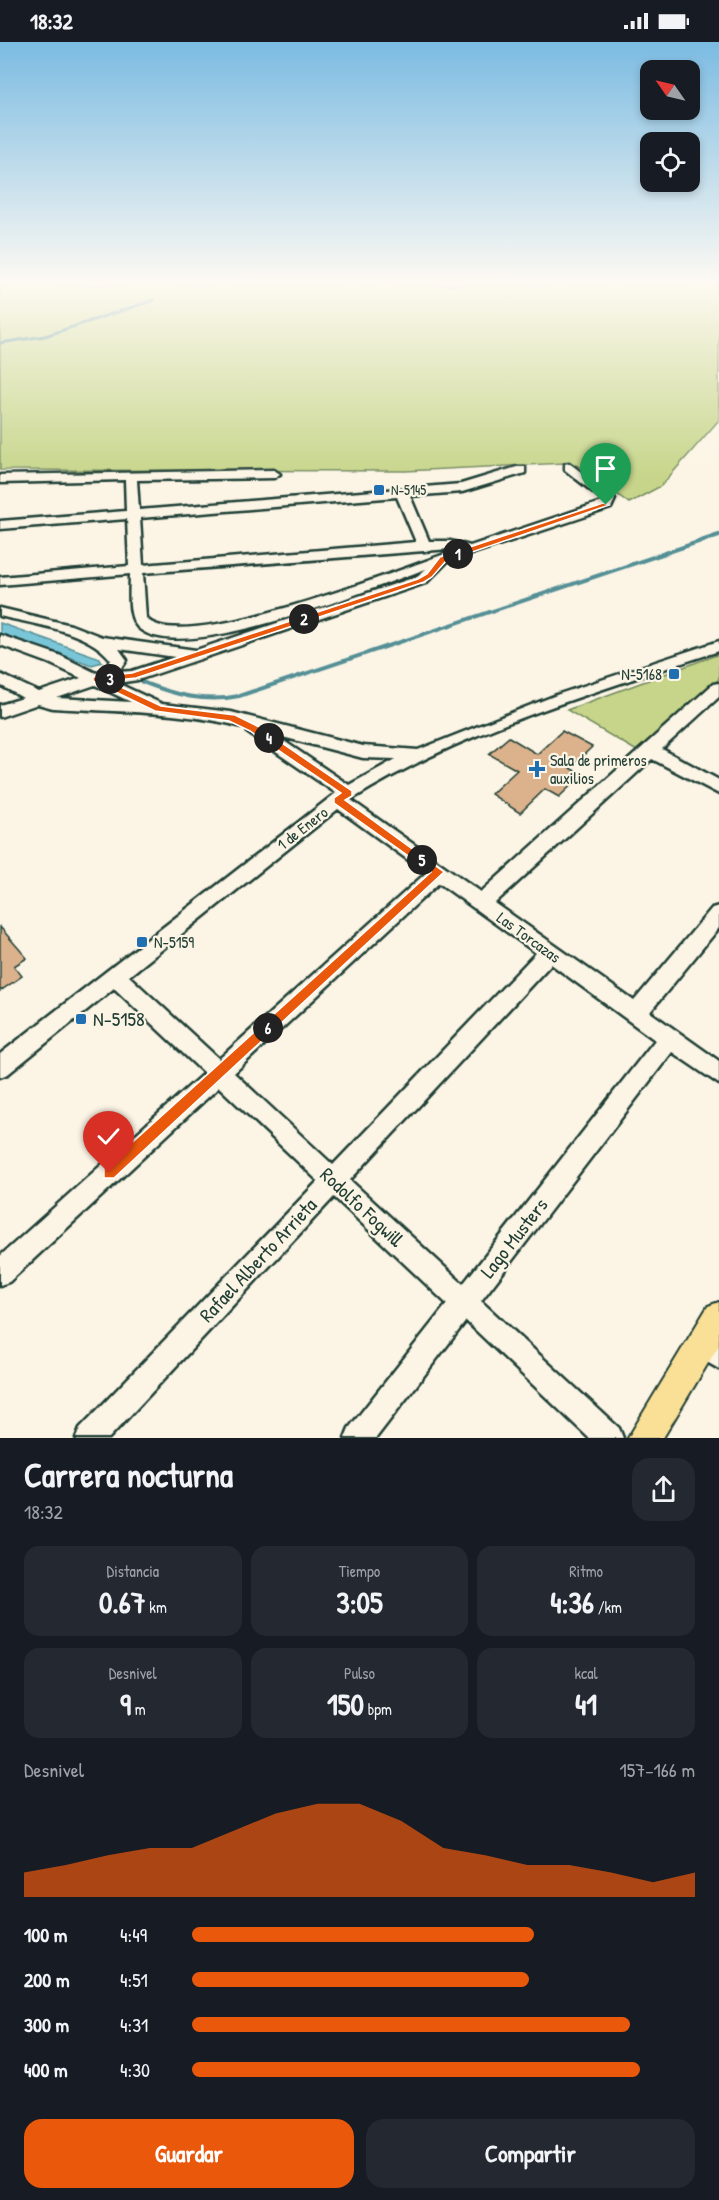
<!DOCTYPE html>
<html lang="es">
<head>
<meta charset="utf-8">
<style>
  body { margin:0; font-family:"Patrick Hand",sans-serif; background:#242831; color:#f1f3f6; height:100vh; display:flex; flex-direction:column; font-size:22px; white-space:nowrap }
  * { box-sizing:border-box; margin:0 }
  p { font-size:20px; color:#9ea1a6 }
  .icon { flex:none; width:33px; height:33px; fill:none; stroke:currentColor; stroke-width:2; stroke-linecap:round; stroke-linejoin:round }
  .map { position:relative; height:1396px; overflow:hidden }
  .details { display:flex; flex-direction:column; background:#171b24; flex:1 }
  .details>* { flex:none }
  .needle { width:39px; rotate:304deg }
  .controls { position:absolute; left:640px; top:18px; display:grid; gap:12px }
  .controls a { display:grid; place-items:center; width:60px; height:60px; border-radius:12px; background:#171b24; box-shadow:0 3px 9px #0003; font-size:30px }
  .pin { position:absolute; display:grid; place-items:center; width:51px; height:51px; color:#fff; margin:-62px -26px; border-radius:50% 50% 50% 0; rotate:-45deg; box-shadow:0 0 6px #0007 }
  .pin .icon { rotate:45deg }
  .km { position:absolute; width:30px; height:30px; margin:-15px; border-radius:50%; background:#222; color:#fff; font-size:16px; line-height:30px; text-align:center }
  .round { display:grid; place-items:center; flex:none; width:63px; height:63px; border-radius:18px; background:#242831 }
  .overview { display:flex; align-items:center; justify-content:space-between; height:102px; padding:0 24px }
  h1 { font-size:33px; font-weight:700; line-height:45px }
  .stats { display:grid; grid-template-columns:repeat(3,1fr); gap:9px; height:102px; padding:6px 24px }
  .stats div { display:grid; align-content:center; border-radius:15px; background:#242831; text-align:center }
  .stats b { font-size:30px; font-weight:700 }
  .stats small { font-size:16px; font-weight:400 }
  .stats p { font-size:16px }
  .chart { height:168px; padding:12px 24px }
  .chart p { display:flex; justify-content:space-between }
  .chart svg { width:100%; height:108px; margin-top:6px; fill:#ea580c; opacity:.7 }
  .action { display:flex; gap:12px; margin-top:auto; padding:12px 24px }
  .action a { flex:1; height:69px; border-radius:18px; background:#ea580c; color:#fff; font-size:24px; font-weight:700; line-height:69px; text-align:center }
  .action a+a { background:#242831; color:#f1f3f6 }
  ul { padding:0 24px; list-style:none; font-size:20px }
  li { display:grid; grid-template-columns:96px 72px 1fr; align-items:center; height:45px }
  li i { height:15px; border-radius:8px; background:#ea580c }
  .status { display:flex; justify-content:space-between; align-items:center; height:42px; padding:0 30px; background:#171b24; direction:ltr }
  .status svg { height:16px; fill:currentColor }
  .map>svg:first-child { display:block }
  .green { fill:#c6d589; stroke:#72895e; stroke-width:1.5 }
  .water { fill:#79c6d8; stroke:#558f96; stroke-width:1.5 }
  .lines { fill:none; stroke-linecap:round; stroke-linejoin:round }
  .stream-far1 { stroke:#558f96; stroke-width:3 }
  .stream { stroke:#558f96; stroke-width:4 }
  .building { fill:#dbb28c; stroke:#1f3d34; stroke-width:1.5 }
  .minor-casing { stroke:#1f3d34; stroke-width:5 }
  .major-casing { stroke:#1f3d34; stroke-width:4 }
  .minor { fill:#fcf5e5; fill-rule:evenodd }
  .major { fill:#f9e096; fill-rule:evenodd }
  .route { fill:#ea580c; stroke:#fff; stroke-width:1.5 }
  .poi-dot { fill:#1f6fb2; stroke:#fcf5e5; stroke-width:2 }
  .labels { text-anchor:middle; stroke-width:4.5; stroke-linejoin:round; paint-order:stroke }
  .far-poi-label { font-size:14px; fill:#1f3d34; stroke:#fcf5e5; text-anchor:start }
  .poi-label { font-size:16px; fill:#1f3d34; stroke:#fcf5e5; text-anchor:start }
  .street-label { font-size:16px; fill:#1f3d34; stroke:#fcf5e5 }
  .near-poi-label { font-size:20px; fill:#1f3d34; stroke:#fcf5e5; text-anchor:start }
  .near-street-label { font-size:20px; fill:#1f3d34; stroke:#fcf5e5 }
</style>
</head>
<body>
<div class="status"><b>18:32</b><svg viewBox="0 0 49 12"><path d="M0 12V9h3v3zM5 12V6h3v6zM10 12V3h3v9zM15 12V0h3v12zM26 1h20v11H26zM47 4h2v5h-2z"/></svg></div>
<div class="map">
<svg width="719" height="1396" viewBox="0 0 719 1396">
  <rect width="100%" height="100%" fill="#fcf5e5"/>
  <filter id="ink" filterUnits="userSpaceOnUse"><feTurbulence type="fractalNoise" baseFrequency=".0167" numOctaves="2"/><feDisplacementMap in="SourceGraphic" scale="12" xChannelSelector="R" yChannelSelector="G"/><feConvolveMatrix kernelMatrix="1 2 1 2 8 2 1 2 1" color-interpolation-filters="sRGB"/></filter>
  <g filter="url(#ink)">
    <g class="green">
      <path d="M0 243H719V378L661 444 629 461 579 424 565 421 405 429 0 428Z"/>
      <path d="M719 612V637L637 709 567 668Z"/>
    </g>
    <path class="water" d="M0 581 100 616 102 620 92 623 0 592Z"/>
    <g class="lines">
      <path class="stream-far1" d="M0 301 45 294 154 258"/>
      <path class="stream" d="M142 640C175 653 204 661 239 654L719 493"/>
    </g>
    <g class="building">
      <path d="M562 689 592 705 570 726 582 733 559 755 545 747 520 771 491 752 517 728 489 712 509 695 537 712Z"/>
      <path d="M0 885 27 916 14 924 22 934 0 949Z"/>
    </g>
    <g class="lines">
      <g class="minor-casing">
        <g id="minor">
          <path d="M569 421 613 454 615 457 611 466 447 520 426 541 138 638 117 641 162 662 231 670 363 704 418 708 559 652 719 599V609C595 650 462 688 351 758L481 850 713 642 719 641V655L662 707 719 738V752L652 717 495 861 634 959 712 866 719 864V886L650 970 719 1019V1042L672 1010 481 1259 619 1386 623 1396H589L466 1279 376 1396H345L349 1386 447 1262 334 1155 109 1396H76L80 1386 318 1139 219 1045 9 1240 0 1243V1214L204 1031 114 946 8 1032 0 1035V1012L336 751 248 691 247 686C184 669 117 670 53 666L38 662 0 675V663L23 656 0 643V632L39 650 81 636 49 621 0 603V593L59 613 96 631 106 626 111 618C88 588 35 583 0 574V566L71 583 102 595 196 608 416 535 426 527C371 546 189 622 141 588 126 578 130 549 130 532L0 543V535L129 524 127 477 0 487V479L126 469 125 438 0 441V433L274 428 280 432 274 436 137 438 139 468 461 442 517 425H525V431L462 450 410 454 429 499H450L470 504 601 460 602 457 565 428V422ZM397 455 416 500 143 523 140 476ZM450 507 456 508C407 525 180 615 146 576L143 531ZM119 607 175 615 132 629 119 630 127 618ZM95 643 131 660 57 656ZM275 693 363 716 396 717 349 743ZM338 767 426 831 219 1017 129 934ZM439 841 536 911 333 1123 234 1031ZM551 922 655 998 463 1242 350 1138Z"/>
          <path d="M702 1290 719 1299V1327L693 1312 689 1303 693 1294Z"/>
        </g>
      </g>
      <g class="major-casing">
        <path id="major" d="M719 1260V1303L663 1396H628L708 1264Z"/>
      </g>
      <use href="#minor" class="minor"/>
      <use href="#major" class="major"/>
    </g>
  </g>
  <linearGradient id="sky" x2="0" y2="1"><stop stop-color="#7bbbe2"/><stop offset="0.55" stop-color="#fefaf3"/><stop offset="1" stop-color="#fefaf3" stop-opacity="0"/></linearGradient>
  <rect width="719" height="438" fill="url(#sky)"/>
  <path class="route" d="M603 461 609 463 446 519 432 535 424 540 136 636 108 639 161 664 235 673 257 684 352 749V754L345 758 444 830 114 1136H104V1126L431 830 334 761V756L341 751 250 689 229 679 155 669 93 639V635L132 631 418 537 427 532 440 515Z"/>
  <g class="poi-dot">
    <rect x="373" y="442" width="12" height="12" rx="3"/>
    <rect x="668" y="626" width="12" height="12" rx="3"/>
    <path d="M534 718h6v6h6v6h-6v6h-6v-6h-6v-6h6z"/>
    <rect x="136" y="894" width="12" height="12" rx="3"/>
    <rect x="75" y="971" width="12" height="12" rx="3"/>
  </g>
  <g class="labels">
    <g class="far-poi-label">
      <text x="391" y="453">N-5145</text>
    </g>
    <g class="poi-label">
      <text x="662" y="638" text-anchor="end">N-5168</text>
      <text x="550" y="724">Sala de primeros<tspan x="550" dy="18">auxilios</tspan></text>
      <text x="154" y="906">N-5159</text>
    </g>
    <g class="street-label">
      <text transform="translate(302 786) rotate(-38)" y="6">1 de Enero</text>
      <text transform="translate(529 895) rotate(36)" y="6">Las Torcazas</text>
    </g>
    <g class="near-poi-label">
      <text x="93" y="984">N-5158</text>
    </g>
    <g class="near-street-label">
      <text transform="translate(362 1165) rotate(43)" y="7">Rodolfo Fogwill</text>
      <text transform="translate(514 1196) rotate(-52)" y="7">Lago Musters</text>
      <text transform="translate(258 1218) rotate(-47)" y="7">Rafael Alberto Arrieta</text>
    </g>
  </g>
</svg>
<div class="controls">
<a><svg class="needle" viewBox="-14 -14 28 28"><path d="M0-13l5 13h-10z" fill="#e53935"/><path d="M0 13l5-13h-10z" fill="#9ea1a6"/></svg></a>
<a><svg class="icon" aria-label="locate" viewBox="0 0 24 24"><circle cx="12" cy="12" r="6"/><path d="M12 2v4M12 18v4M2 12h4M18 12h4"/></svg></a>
</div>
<div class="pin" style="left:606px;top:463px;background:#1e9e55"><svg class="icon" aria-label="arrive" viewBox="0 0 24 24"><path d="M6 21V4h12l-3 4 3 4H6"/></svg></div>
<div class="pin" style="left:109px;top:1131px;background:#d93025"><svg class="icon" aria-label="check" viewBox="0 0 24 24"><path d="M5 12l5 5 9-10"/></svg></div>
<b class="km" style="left:458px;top:512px">1</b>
<b class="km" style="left:304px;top:577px">2</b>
<b class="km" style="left:110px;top:637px">3</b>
<b class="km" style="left:269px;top:696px">4</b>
<b class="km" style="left:422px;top:818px">5</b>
<b class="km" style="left:268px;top:986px">6</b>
</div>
<section class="details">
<div class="overview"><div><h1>Carrera nocturna</h1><p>18:32</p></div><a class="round"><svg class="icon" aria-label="share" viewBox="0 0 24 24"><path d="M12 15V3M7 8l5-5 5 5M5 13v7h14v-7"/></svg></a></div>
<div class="stats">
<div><p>Distancia</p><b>0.67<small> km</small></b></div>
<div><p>Tiempo</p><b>3:05</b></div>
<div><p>Ritmo</p><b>4:36<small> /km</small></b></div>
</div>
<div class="stats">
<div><p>Desnivel</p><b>9<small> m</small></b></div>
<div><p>Pulso</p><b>150<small> bpm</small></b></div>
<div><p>kcal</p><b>41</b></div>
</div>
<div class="chart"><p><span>Desnivel</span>157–166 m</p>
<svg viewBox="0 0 160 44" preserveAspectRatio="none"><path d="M0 44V34L10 31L20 27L30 24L40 24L50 17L60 10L70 6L80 6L90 13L100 24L110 27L120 31L130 31L140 34L150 38L160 34V44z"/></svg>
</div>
<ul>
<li><b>100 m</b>4:49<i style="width:68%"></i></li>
<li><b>200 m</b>4:51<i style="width:67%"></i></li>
<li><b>300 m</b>4:31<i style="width:87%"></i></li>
<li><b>400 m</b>4:30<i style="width:89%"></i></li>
</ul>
<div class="action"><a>Guardar</a><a>Compartir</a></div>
</section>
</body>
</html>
